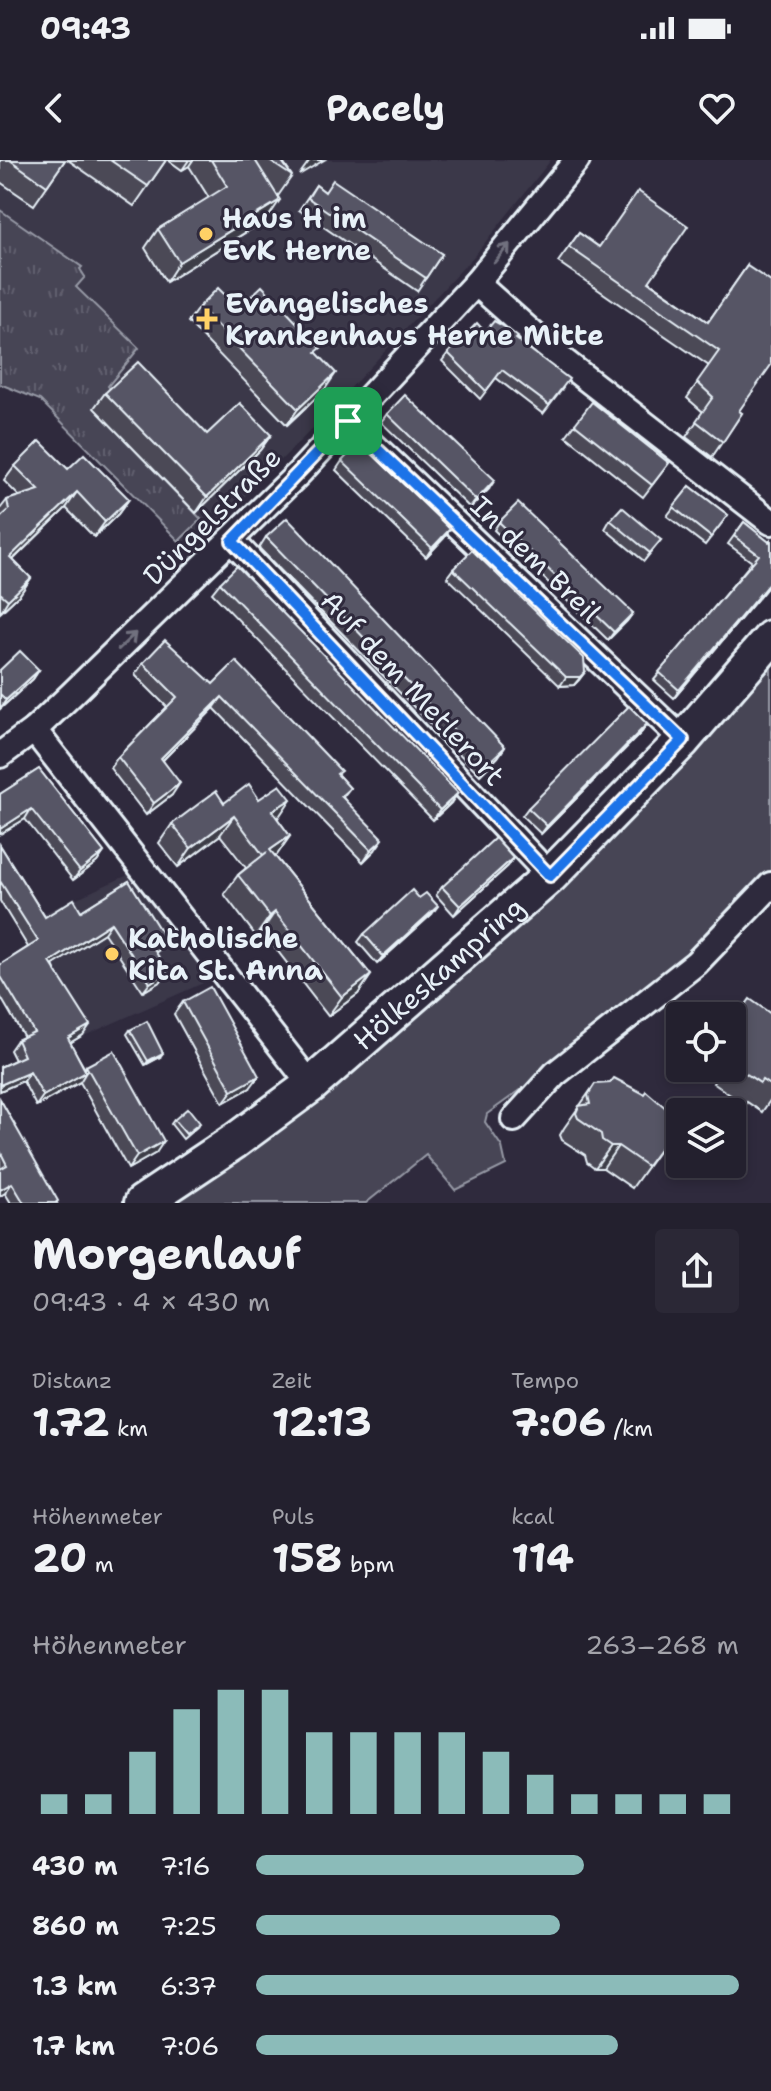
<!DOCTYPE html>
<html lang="de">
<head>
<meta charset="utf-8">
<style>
  body { margin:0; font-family:"Shantell Sans",sans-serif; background:#2b2836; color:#f1f3f6; height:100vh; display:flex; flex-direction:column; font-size:30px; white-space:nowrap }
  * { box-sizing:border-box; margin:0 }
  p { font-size:26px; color:#a3a3aa }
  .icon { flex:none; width:44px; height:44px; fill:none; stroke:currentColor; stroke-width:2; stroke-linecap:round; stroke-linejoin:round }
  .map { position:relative; height:1043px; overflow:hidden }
  .panel { display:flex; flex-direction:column; background:#23202e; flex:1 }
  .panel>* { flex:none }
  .controls { position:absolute; left:666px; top:842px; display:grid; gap:16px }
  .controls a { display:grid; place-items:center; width:80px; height:80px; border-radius:8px; background:#23202e; box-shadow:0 4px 12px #0003,0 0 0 2px #403e4a; font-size:40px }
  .pin { position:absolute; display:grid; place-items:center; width:68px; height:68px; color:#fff; margin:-34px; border-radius:16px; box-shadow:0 4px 12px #0006 }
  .round { display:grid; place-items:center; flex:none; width:84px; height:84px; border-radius:8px; background:#2b2836 }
  .headline { display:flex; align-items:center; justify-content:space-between; height:136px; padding:0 32px }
  h1 { font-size:44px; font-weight:700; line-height:60px }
  .metrics { display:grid; grid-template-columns:repeat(3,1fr); gap:12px; height:136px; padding:8px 32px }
  .metrics div { display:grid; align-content:center }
  .metrics b { font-size:40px; font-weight:700 }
  .metrics small { font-size:22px; font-weight:400 }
  .metrics p { font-size:22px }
  .chart { height:224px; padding:16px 32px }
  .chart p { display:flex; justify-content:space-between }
  .chart svg { width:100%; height:144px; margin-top:8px; stroke:#8bbbb9; stroke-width:6 }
  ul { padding:0 32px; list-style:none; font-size:26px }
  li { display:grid; grid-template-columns:128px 96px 1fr; align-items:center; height:60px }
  li i { height:20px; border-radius:10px; background:#8bbbb9 }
  .status { display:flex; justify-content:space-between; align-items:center; height:56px; padding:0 40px; background:#23202e; direction:ltr }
  .status svg { height:22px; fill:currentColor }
  header { display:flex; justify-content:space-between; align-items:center; height:104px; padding:0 32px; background:#23202e; font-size:36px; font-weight:700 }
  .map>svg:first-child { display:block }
  .built { fill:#3b3749 }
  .grass { fill:url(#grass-tufts); stroke:#979aa6; stroke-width:2 }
  .green { fill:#464455; stroke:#979aa6; stroke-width:2 }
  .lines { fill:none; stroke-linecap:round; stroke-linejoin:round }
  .street-casing { stroke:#e8f1f8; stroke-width:30 }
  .secondary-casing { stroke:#e8f1f8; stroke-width:40 }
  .street { stroke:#2f2a3d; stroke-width:24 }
  .secondary { stroke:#2f2a3d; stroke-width:34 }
  .wall { fill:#4b4957; stroke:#e8f1f8; stroke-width:2 }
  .shaded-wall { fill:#3d3c47; stroke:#e8f1f8; stroke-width:2 }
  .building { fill:#575565; stroke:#e8f1f8; stroke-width:2 }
  .oneway { stroke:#70707e }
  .route-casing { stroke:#fff; stroke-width:16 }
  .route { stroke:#1a73e8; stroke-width:10 }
  .poi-dot { fill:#ffd166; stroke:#2f2a3d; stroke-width:3 }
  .labels { text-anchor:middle; stroke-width:6; stroke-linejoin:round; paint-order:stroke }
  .poi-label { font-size:28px; font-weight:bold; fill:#e8f1f8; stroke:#2f2a3d; text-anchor:start }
  .street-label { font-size:28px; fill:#e8f1f8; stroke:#2f2a3d }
</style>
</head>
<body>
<div class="status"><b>09:43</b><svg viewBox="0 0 49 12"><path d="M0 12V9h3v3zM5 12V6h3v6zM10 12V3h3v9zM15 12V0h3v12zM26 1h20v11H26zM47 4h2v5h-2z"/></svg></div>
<header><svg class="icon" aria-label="back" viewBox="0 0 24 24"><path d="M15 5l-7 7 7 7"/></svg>Pacely<svg class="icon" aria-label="heart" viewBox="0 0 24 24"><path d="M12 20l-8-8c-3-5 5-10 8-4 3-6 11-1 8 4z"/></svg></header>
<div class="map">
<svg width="771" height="1043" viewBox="0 0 771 1043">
  <defs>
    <pattern id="grass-tufts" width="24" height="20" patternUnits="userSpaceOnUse" patternTransform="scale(2)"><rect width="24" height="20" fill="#464455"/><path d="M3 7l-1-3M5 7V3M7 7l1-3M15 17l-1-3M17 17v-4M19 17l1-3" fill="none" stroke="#615f6e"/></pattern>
  </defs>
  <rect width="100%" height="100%" fill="#2f2a3d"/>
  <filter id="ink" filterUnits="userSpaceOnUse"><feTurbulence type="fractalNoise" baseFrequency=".0125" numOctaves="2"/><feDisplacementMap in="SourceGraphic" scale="16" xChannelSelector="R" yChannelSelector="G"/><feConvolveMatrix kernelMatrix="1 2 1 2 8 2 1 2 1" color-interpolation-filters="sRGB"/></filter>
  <g filter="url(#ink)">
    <g class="built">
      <path d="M0 0H551L475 95 315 266 189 392 40 240 0 224Z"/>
      <path d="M128 715 210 820 84 876 17 768 33 758Z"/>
    </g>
    <path class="grass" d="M0 50 82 107 80 109 85 117 76 127 139 188 108 226 112 231 95 249 201 359 179 381 40 240 0 224Z"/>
    <path class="green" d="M771 499V711L697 790 604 870 487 954 485 962 502 987 506 1005 455 1030 426 995 366 1043H164Z"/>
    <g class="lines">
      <g class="street-casing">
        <g id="street">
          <path d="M476 123 561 199 771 362"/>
          <path d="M348 261 683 580"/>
          <path d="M232 381 550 716"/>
          <path d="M34 570 311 925"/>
          <path d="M0 595 34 570 71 535 299 313 476 123 577 0"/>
          <path d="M514 959 555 914 696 803 771 725"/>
        </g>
      </g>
      <g class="secondary-casing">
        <g id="secondary">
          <path id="s1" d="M142 1043 235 981 311 925 550 716 683 580 771 478"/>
        </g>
      </g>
      <use href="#street" class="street"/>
      <use href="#secondary" class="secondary"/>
    </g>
    <g class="wall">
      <path d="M0 0H65L34 45 0 22Z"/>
      <path d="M68 0H166L134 46Z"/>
      <path d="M168 0H281L292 16 278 36 276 34 267 59 166 122 145 88 158 69 209 38 189 6 182 10Z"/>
      <path d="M316 25 325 32 442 94 417 131 299 50Z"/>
      <path d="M579 73 708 162 747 106 739 251 742 253 712 297 686 277 703 252 687 238 709 206 558 102Z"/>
      <path d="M228 138 245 142 317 193 325 229 287 265 188 162 199 147Z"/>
      <path d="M485 172 516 179 563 228 543 254 496 218 480 239 442 201 448 193Z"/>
      <path d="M105 233 207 274 271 275 260 290 196 353 94 248Z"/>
      <path d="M387 254 489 329 470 348 381 262Z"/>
      <path d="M575 264 669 303 643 337 566 276Z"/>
      <path d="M342 301 450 369 444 378 426 397 336 310Z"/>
      <path d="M15 306 68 309 129 339 118 354 94 377 66 348 13 400 31 418 20 434 0 453V349L7 340 19 336 4 321Z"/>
      <path d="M690 326 728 355 705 385 667 356Z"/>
      <path d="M610 360 661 380 644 401 605 369Z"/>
      <path d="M499 362 633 453 627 461 608 480 494 370Z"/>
      <path d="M744 362 769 382 771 380V423L674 538 654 520 752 402 728 384Z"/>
      <path d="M266 377 505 587 498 597 480 615 259 388Z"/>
      <path d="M453 409 585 512 579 520 574 525 560 526 447 417Z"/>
      <path d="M220 423 451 643 433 660 212 433Z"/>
      <path d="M143 503 213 524 338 615 350 628 343 637 375 690 363 702 214 548 163 600 172 635 146 655 110 608 118 597 167 547 135 515Z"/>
      <path d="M0 510H39L33 519 0 549Z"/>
      <path d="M647 564 642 572 541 674 522 656 528 648Z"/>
      <path d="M39 609 104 692 97 702 73 720 25 659 0 674V634Z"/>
      <path d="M224 643 277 658 290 676 275 696 371 815 358 834 328 856 262 771 256 776 224 734 238 715 246 708 220 675 178 707 159 683 172 664Z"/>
      <path d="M0 685 45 757 81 751 129 721 159 790 156 792 161 821 143 832 104 773 53 805 83 875 70 883 85 909 86 906 156 993 128 1009 80 922 36 946 23 921 0 931V907L15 900 10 890 17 880 24 877 0 836V805L28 787 0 741Z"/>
      <path d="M513 698 508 706 454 755 436 735 442 727Z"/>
      <path d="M419 738 432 754 377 804 358 782 364 774Z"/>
      <path d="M183 842 250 928 223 943 174 854Z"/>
      <path d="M742 850 771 854V939L762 952 747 942 745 945 713 923 715 920 700 910 701 908H732V857Z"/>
      <path d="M130 870 160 897 145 905 127 874Z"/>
      <path d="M595 924 669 963 672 972 632 1028 603 1008H595L587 1002 585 995 562 980 560 975 564 968Z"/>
      <path d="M0 939 57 1043H11L5 1033 0 1036Z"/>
      <path d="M174 960 197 967 183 979 171 964Z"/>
    </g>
    <g class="shaded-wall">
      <path d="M189 0H193L189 6 182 10Z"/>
      <path d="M310 0H324L299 15Z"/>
      <path d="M280 40 267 59 166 122 179 102Z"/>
      <path d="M336 213 325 229 287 265 298 249Z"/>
      <path d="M271 275 260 290 196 353 207 337Z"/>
      <path d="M495 320 489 329 470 348 476 340Z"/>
      <path d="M77 332 66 348 0 412 10 397Z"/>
      <path d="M129 339 118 354 94 377 105 362Z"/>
      <path d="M450 369 444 378 426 397 432 388Z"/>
      <path d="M31 418 20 434 0 453 8 440Z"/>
      <path d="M771 421V423L674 538 679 530Z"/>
      <path d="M633 453 627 461 608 480 614 472Z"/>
      <path d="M39 510 33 519 0 549 6 540Z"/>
      <path d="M585 512 574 525 560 526 566 517Z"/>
      <path d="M222 537 214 548 153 610 161 598Z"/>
      <path d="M647 564 642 572 541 674 547 666Z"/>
      <path d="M505 587 498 597 480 615 487 604Z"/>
      <path d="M180 623 172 635 146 655 154 643Z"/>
      <path d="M458 633 451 643 433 660 440 650Z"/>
      <path d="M291 639 278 658 272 651Z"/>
      <path d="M31 649 25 659 0 674V669Z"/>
      <path d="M234 656 220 675 178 707 191 688Z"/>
      <path d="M290 676 277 695 257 709 270 690Z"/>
      <path d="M383 679 375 690 363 702 371 690Z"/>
      <path d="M104 692 97 702 73 720 80 711Z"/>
      <path d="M513 698 508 706 454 755 460 746Z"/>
      <path d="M438 746 432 754 377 804 383 796Z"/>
      <path d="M275 752 262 771 256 776 270 756Z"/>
      <path d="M111 763 104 773 44 811 50 802Z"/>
      <path d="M166 780 159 790 147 798 153 788Z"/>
      <path d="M168 811 161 821 143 832 150 823Z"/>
      <path d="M371 815 358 834 328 856 342 837Z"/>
      <path d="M90 865 83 875 61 888 68 878Z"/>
      <path d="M163 893 160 897 145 905 148 901Z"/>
      <path d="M30 912 23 921 0 931V925Z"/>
      <path d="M86 912 80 922 36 946 43 936Z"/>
      <path d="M259 916 250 928 223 943 232 931Z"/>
      <path d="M164 981 156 993 128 1009 137 996Z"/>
      <path d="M611 986H618L603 1008H595Z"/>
      <path d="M12 1023 5 1033 0 1036V1030Z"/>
    </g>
    <g class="building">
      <path d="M10 0H65L47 26Z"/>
      <path d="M110 0H166L148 26Z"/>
      <path d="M211 0H255L280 40 179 102 158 69 227 26Z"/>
      <path d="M268 0H281L292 16Z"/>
      <path d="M333 20 442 94 426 118 308 38 316 25 325 32Z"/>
      <path d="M638 31 688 66 649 122 708 162 747 106 771 122V205L739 251 742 253 723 282 696 261 713 237 697 222 719 191 569 87 579 73 599 87Z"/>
      <path d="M262 126 321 188 316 192 336 213 298 249 199 147 218 128 228 138 235 132 245 142Z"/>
      <path d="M494 161 505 167 518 177 516 179 569 219 549 245 502 210 486 231 448 193 477 163 485 172Z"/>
      <path d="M138 202 207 274 240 243 271 275 207 337 105 233Z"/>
      <path d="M405 235 495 320 476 340 387 254Z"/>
      <path d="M592 242 669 303 652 325 575 264Z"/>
      <path d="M40 281 68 309 84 294 129 339 105 362 77 332 10 397 31 418 8 440 0 433V358L9 350 7 340 39 330 15 306Z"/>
      <path d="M360 282 450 369 432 388 342 301Z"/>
      <path d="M690 326 728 355 711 377 673 347Z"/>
      <path d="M518 343 633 453 614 472 499 362Z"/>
      <path d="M622 347 661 380 650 393 610 360Z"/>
      <path d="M287 358 505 587 487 604 266 377Z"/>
      <path d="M744 362 769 382 771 380V421L679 530 659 512 759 395 734 376Z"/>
      <path d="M472 390 584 498 585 512 580 517H566L453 409Z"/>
      <path d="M237 406 458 633 440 650 220 423Z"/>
      <path d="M165 480 213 524 236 501 341 611 337 614 350 628 341 636 383 679 371 690 222 537 161 598 180 623 154 643 118 597 177 537 143 503Z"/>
      <path d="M20 491 39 510 6 540 0 534V510Z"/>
      <path d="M629 546 647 564 547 666 528 648Z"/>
      <path d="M39 609 104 692 80 711 31 649 0 669V634Z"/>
      <path d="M249 624 259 639 280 625 291 639 272 651 290 676 270 690 371 815 342 837 275 752 270 756 238 715 267 692 263 695 234 656 191 688 172 664 216 631 224 643Z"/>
      <path d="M495 678 513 698 460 746 442 727Z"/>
      <path d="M0 685 45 757 74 739 81 751 129 721 166 780 153 788 168 811 150 823 111 763 50 802 90 865 68 878 86 912 43 936 30 912 0 925V907L24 896 17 880 34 872 0 815V805L38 781 0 721Z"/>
      <path d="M412 730 419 738 426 733 438 746 383 796 364 774Z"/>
      <path d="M210 827 259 916 232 931 183 842Z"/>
      <path d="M750 839 771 854V926L762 920 760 923 732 904V858L739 847 742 850Z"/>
      <path d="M147 861 163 893 148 901 130 870Z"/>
      <path d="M114 891 164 981 137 996 86 906Z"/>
      <path d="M614 918 644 934 646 931 674 955 668 962 672 972 647 1006 618 986H611L602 980 601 974 578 958 576 953 579 946 590 944 588 935 595 924 610 923Z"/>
      <path d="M0 939 58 1041 55 1043H24L12 1023 0 1030V1009L7 1005 0 991Z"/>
      <path d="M188 948 200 963 186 974 174 960Z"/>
    </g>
    <defs><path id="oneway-shaft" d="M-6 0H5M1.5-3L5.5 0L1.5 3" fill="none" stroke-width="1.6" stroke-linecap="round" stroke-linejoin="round" transform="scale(2)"/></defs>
    <g class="oneway">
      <use href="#oneway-shaft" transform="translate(502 93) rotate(-51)"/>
      <use href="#oneway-shaft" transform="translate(127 481) rotate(-44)"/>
    </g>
  </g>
  <g class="lines" filter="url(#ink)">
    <g class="route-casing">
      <path id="route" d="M348 261 683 580 550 716 232 381Z"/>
    </g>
    <use href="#route" class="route"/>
  </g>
  <g class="poi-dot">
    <circle cx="206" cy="74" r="8"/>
    <path d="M203 147h8v8h8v8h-8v8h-8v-8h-8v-8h8z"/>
    <circle cx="112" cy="794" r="8"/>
  </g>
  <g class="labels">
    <g class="poi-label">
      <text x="222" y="68">Haus H im<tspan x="222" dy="32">EvK Herne</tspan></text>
      <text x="225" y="153">Evangelisches<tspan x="225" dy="32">Krankenhaus Herne Mitte</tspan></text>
      <text x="128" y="788">Katholische<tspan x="128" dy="32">Kita St. Anna</tspan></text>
    </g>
    <g class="street-label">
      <text transform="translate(212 356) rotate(-45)" y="10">Düngelstraße</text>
      <text transform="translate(536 399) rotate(44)" y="10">In dem Breil</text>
      <text transform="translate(413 528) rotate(47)" y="10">Auf dem Metlerort</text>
      <text dy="10" stroke="none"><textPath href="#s1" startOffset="376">Hölkeskampring</textPath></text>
    </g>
  </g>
</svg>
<div class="controls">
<a><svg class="icon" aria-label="locate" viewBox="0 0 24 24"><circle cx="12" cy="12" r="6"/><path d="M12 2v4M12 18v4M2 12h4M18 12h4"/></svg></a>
<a><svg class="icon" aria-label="layers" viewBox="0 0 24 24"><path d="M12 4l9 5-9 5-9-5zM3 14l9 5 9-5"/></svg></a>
</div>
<div class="pin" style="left:348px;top:261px;background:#1e9e55"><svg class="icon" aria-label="arrive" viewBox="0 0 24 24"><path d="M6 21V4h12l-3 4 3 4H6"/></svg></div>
</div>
<section class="panel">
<div class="headline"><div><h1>Morgenlauf</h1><p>09:43 · 4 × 430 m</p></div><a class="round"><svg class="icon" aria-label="share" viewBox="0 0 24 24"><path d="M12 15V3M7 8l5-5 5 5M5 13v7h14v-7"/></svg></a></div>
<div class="metrics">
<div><p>Distanz</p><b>1.72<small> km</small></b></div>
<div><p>Zeit</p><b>12:13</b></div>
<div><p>Tempo</p><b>7:06<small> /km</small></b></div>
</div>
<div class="metrics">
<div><p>Höhenmeter</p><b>20<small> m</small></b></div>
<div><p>Puls</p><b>158<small> bpm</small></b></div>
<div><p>kcal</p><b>114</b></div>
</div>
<div class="chart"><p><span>Höhenmeter</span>263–268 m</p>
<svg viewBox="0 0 160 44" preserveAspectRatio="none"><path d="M5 44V38M15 44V38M25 44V25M35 44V12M45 44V6M55 44V6M65 44V19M75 44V19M85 44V19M95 44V19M105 44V25M115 44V32M125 44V38M135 44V38M145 44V38M155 44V38"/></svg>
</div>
<ul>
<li><b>430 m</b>7:16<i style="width:68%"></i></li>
<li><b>860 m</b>7:25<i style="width:63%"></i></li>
<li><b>1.3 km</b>6:37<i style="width:100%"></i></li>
<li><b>1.7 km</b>7:06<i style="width:75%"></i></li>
</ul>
</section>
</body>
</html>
